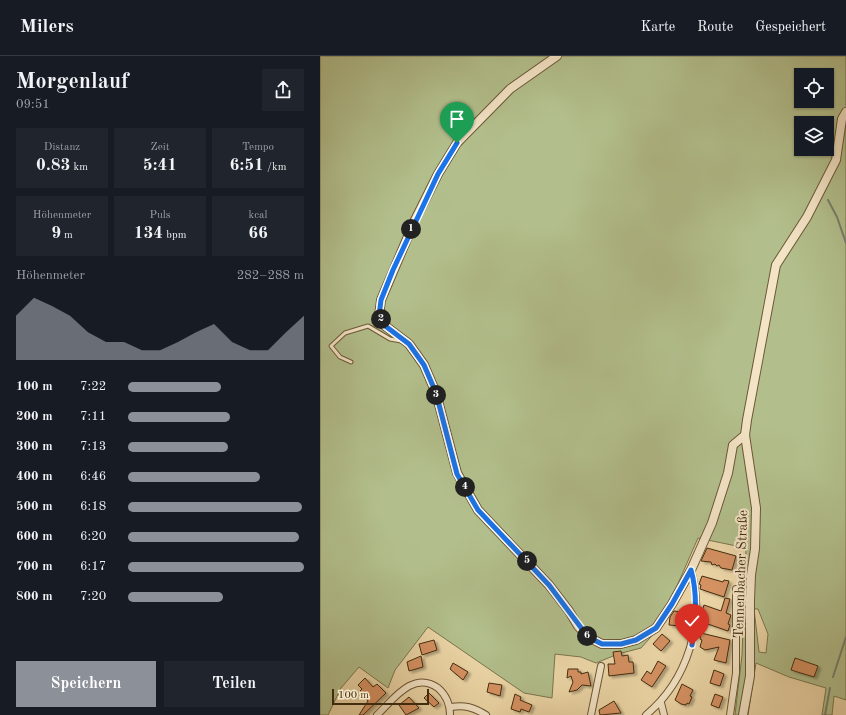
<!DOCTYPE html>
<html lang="de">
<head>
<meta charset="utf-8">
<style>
  body { margin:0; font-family:"Old Standard TT",serif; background:#20242c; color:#f1f3f6; height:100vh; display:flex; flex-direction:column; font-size:15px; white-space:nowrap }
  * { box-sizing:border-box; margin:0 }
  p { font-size:13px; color:#9ea1a6 }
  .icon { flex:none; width:22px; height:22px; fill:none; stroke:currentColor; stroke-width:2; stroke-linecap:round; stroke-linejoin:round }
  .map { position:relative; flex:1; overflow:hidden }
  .side { display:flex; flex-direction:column; background:#171b24; width:320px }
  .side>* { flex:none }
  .buttons { position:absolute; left:474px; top:12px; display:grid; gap:8px }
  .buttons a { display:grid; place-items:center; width:40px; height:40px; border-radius:0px; background:#171b24; box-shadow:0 1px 3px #0004; font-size:20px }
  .scale { position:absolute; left:12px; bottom:10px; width:97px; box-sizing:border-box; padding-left:4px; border:2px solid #432d0f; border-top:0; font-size:11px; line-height:14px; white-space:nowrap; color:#432d0f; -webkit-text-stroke:3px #f3e4c6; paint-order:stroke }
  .pin { position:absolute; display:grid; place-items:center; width:34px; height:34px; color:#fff; margin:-41px -17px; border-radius:50% 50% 50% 0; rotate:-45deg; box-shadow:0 0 4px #0007 }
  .pin .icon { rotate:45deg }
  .km { position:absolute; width:20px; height:20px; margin:-10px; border-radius:50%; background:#222; color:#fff; font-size:11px; line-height:20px; text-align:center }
  .round { display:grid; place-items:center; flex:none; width:42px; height:42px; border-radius:0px; background:#20242c }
  .head { display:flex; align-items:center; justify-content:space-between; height:68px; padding:0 16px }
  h1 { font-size:22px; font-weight:700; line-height:30px }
  .figures { display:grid; grid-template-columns:repeat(3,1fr); gap:6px; height:68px; padding:4px 16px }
  .figures div { display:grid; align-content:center; border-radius:0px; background:#20242c; text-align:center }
  .figures b { font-size:17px; font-weight:700 }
  .figures small { font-size:11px; font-weight:400 }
  .figures p { font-size:11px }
  .chart { height:112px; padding:8px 16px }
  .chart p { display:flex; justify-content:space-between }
  .chart svg { width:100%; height:72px; margin-top:4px; fill:#8c9099; opacity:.7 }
  .action { display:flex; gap:8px; margin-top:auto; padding:8px 16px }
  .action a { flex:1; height:46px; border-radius:0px; background:#8c9099; color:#fff; font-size:16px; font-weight:700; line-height:46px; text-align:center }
  .action a+a { background:#20242c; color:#f1f3f6 }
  ul { padding:0 16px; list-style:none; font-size:13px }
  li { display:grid; grid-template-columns:64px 48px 1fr; align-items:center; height:30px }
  li i { height:10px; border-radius:5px; background:#8c9099 }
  header { display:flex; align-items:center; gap:24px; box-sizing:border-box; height:56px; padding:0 20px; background:#171b24; border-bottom:1px solid #363941 }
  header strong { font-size:19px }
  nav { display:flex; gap:22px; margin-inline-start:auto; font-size:14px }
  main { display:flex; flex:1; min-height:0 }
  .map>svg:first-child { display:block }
  .green { fill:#b2bf8c; stroke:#7a764e; fill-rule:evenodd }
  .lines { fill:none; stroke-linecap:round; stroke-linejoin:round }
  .stream { stroke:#77806f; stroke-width:2 }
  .building { fill:#d69264; stroke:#432d0f; filter:url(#shadow) }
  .service-casing { stroke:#6d5735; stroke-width:5 }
  .minor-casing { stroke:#6d5735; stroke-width:8 }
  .tertiary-casing { stroke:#6d5735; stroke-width:10 }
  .service { stroke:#f3e4c6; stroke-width:3 }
  .minor { stroke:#f3e4c6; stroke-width:6 }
  .tertiary { stroke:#f3e4c6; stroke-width:8 }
  .route-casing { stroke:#fff; stroke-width:8 }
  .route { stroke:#1a73e8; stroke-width:5 }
  .labels { text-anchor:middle; stroke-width:4; stroke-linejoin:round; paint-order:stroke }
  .street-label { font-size:14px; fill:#432d0f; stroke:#f3e4c6 }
</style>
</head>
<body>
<header>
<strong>Milers</strong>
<nav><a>Karte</a><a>Route</a><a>Gespeichert</a></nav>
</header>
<main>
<section class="side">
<div class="head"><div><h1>Morgenlauf</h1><p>09:51</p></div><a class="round"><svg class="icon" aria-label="share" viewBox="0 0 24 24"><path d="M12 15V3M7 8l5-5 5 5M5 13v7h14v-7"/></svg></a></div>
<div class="figures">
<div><p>Distanz</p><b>0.83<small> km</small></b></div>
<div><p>Zeit</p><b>5:41</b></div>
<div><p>Tempo</p><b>6:51<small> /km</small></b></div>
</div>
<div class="figures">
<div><p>Höhenmeter</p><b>9<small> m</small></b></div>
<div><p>Puls</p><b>134<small> bpm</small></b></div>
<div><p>kcal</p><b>66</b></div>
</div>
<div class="chart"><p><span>Höhenmeter</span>282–288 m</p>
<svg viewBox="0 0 160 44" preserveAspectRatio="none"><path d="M0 44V17L10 6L20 11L30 17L40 27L50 33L60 33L70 38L80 38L90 33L100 27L110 22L120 33L130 38L140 38L150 27L160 17V44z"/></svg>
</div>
<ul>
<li><b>100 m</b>7:22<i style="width:53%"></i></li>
<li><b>200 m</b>7:11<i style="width:58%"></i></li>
<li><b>300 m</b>7:13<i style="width:57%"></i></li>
<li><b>400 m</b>6:46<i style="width:75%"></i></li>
<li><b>500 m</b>6:18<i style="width:99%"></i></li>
<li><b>600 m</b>6:20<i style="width:97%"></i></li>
<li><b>700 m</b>6:17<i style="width:100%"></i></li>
<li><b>800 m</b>7:20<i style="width:54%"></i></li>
</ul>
<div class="action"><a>Speichern</a><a>Teilen</a></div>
</section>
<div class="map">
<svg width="526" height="659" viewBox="0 0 526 659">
  <defs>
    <filter id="shadow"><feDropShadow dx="3" dy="2" stdDeviation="1" flood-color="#0004"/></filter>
  </defs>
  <rect width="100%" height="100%" fill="#ecd6a7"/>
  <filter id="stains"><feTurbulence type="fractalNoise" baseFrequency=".005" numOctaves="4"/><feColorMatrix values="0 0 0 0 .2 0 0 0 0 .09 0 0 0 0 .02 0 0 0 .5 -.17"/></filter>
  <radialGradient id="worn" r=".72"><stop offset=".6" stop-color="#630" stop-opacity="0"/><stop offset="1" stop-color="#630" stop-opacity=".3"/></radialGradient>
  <path class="green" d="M0 0H526V644L514 640 512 659H502L506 632 469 621 436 607 428 659H415L422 599 426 492 378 482 338 573 321 592 298 598 276 607 261 601 235 598 232 642 204 637 108 571 75 614 68 632 39 611 21 632 8 659H0ZM481 19H507V45H481ZM481 67H507V93H481ZM434 553H438L448 578 446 597 439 596Z"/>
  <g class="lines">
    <g class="stream">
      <path d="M508 144 517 161 526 187"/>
      <path d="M513 621 526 581"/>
      <path d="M505 659 510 632"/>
    </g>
  </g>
  <g class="building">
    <path d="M387 492 416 500 412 514 401 512 399 509 397 510 395 508 392 509 391 506 381 505Z"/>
    <path d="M382 520 403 526 404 524 409 525 404 541 380 533 381 529 379 528Z"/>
    <path d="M405 542 410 543 406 557 411 559 408 568 410 569 408 575 382 566 384 559 381 558 384 549 401 555Z"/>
    <path d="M354 555 363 556 362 570 349 569 350 561Z"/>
    <path d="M381 577 410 584 406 607 394 604 399 591 385 594 380 591 382 584 380 583Z"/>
    <path d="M342 578 350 585 341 595 333 588Z"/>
    <path d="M114 584 117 594 102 599 99 588Z"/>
    <path d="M301 595 302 600 308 599 309 606H313L314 617 289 620 288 608H295L293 596Z"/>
    <path d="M101 600 103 611 89 615 87 606Z"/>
    <path d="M475 602 498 610 494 621 471 614Z"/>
    <path d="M338 605 346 610 332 631 321 624 327 615 331 618Z"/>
    <path d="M133 607 148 616 143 624 130 613Z"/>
    <path d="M248 613H258V616H261V618L268 616 271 630 262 629 257 634 249 636 253 626 251 620 247 622Z"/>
    <path d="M394 614 404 618 400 630 390 627Z"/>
    <path d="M45 622 53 631 57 628 66 637 43 659H39L48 645 40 635 42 633 38 629Z"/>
    <path d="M169 627 182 629 180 640 167 636Z"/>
    <path d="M362 628 373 634 370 640 372 641 369 648 367 647 366 649 361 648 355 644Z"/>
    <path d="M109 637 119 647 114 651 104 642Z"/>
    <path d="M195 638 201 641 200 644 212 649 209 656 201 653 200 656 191 653Z"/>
    <path d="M395 638 403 641 399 652 391 649Z"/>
    <path d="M89 641 99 652 86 659 79 649Z"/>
    <path d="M294 645 301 657 280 659 279 654Z"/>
  </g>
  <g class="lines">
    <g class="service-casing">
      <path id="service" d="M31 306 20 301 11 290 25 277 48 270 70 283 81 285"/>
    </g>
    <g class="minor-casing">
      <g id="minor">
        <path d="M341 647 344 659"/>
        <path d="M131 651C145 649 153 651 166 659"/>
        <path d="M57 659C73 644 93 614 118 632 126 639 130 649 130 659"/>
        <path d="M271 659 281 610"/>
        <path d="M326 659C367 625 386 566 371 514"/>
        <path d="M410 659 416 617V533"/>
      </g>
    </g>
    <g class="tertiary-casing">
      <g id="tertiary">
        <path d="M237 0 190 33 137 87 118 118 95 164 61 244 59 260 64 269 89 288 104 309 116 337 137 417 158 454 229 529 249 555 258 570 268 581 282 588H301L316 584 336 572 352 548 371 514 392 467 408 417 413 389 425 379"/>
        <path d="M423 659 430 620V544L431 519 435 493 436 452 425 379 427 364 456 209 487 161 516 104 522 63 526 56"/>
      </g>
    </g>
    <use href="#service" class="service"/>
    <use href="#minor" class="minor"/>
    <use href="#tertiary" class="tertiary"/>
  </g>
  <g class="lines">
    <g class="route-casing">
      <path id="route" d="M137 87 118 118 73 214 61 244 59 260 64 269 89 288 104 309 116 337 137 418 158 454 229 529 268 581 282 588H301L316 584 336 572 352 548 371 514C378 538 376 564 372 589"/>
    </g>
    <use href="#route" class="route"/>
  </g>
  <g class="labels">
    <g class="street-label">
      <text transform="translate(420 518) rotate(-88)" y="5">Tennenbacher Straße</text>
    </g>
  </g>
  <rect width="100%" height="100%" filter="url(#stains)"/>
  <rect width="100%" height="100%" fill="url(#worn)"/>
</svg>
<div class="buttons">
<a><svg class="icon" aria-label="locate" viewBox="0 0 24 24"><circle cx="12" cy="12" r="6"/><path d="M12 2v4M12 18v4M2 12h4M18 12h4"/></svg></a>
<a><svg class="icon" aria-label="layers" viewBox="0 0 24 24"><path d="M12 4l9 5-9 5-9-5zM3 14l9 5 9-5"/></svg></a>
</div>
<div class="scale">100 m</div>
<div class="pin" style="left:137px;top:87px;background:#1e9e55"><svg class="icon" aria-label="arrive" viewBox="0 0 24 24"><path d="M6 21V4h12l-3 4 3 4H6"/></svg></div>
<div class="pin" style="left:372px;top:589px;background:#d93025"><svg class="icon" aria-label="check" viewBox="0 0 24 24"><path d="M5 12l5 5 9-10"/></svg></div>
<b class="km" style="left:91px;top:173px">1</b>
<b class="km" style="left:61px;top:263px">2</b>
<b class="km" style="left:116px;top:339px">3</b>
<b class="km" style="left:145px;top:431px">4</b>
<b class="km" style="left:207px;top:505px">5</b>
<b class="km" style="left:267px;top:580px">6</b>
</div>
</main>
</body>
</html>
